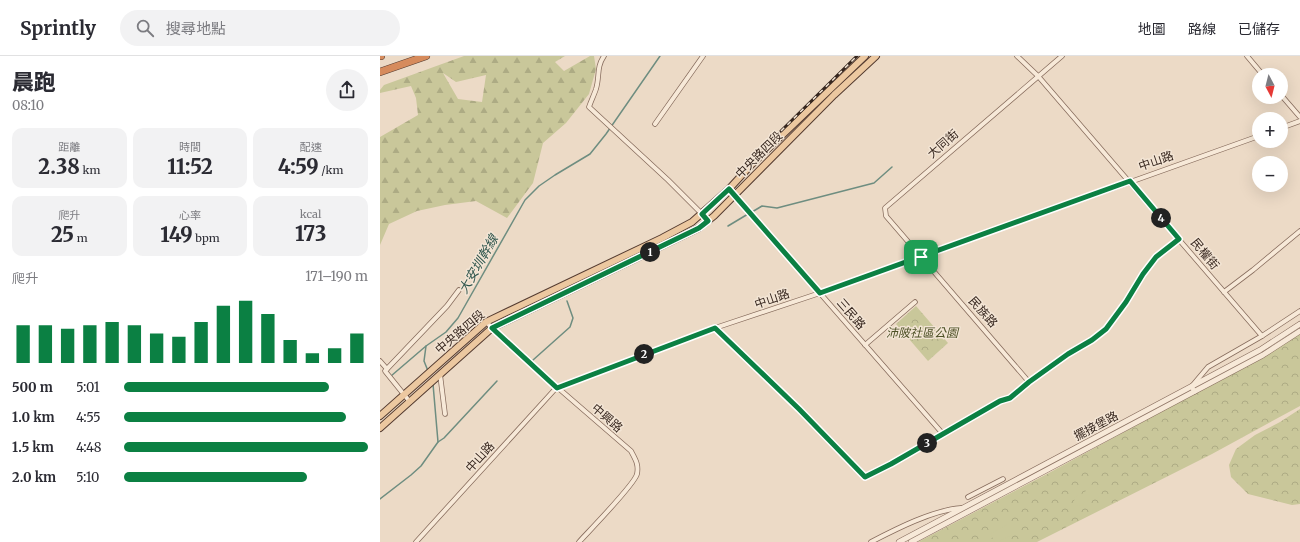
<!DOCTYPE html>
<html lang="zh-TW">
<head>
<meta charset="utf-8">
<style>
  body { margin:0; font-family:Merriweather,"Noto Sans TC",serif; background:#f2f2f3; color:#2b2b33; height:100vh; display:flex; flex-direction:column; font-size:15px; white-space:nowrap }
  * { box-sizing:border-box; margin:0 }
  p { font-size:13px; color:#7c7c81 }
  .icon { flex:none; width:22px; height:22px; fill:none; stroke:currentColor; stroke-width:2; stroke-linecap:round; stroke-linejoin:round }
  .map { position:relative; flex:1; overflow:hidden }
  .drawer { display:flex; flex-direction:column; background:#fff; width:380px }
  .drawer>* { flex:none }
  .needle { width:26px; rotate:173deg }
  .fabs { position:absolute; left:872px; top:12px; display:grid; gap:8px }
  .fabs a { display:grid; place-items:center; width:36px; height:36px; border-radius:50%; background:#fff; box-shadow:0 4px 16px #0002; font-size:20px }
  .pin { position:absolute; display:grid; place-items:center; width:34px; height:34px; color:#fff; margin:-17px; border-radius:8px; box-shadow:0 2px 6px #0006 }
  .km { position:absolute; width:20px; height:20px; margin:-10px; border-radius:50%; background:#222; color:#fff; font-size:11px; line-height:20px; text-align:center }
  .round { display:grid; place-items:center; flex:none; width:42px; height:42px; border-radius:21px; background:#f2f2f3 }
  .overview { display:flex; align-items:center; justify-content:space-between; height:68px; padding:0 12px }
  h1 { font-size:22px; font-weight:800; line-height:30px }
  .metrics { display:grid; grid-template-columns:repeat(3,1fr); gap:6px; height:68px; padding:4px 12px }
  .metrics div { display:grid; align-content:center; border-radius:10px; background:#f2f2f3; text-align:center }
  .metrics b { font-size:20px; font-weight:800 }
  .metrics small { font-size:11px; font-weight:400 }
  .metrics p { font-size:11px }
  .chart { height:112px; padding:8px 12px }
  .chart p { display:flex; justify-content:space-between }
  .chart svg { width:100%; height:72px; margin-top:4px; stroke:#0b8043; stroke-width:6 }
  ul { padding:0 12px; list-style:none; font-size:13px }
  li { display:grid; grid-template-columns:64px 48px 1fr; align-items:center; height:30px }
  li i { height:10px; border-radius:5px; background:#0b8043 }
  header { display:flex; align-items:center; gap:24px; box-sizing:border-box; height:56px; padding:0 20px; background:#fff; border-bottom:1px solid #e1e1e2 }
  header strong { font-size:19px }
  nav { display:flex; gap:22px; margin-inline-start:auto; font-size:14px }
  .search { width:280px; height:36px; background:#f2f2f3; display:flex; align-items:center; gap:10px; box-sizing:border-box; padding:0 14px; border-radius:22px; color:#7c7c81; font-size:15px }
  main { display:flex; flex:1; min-height:0 }
  .map>svg:first-child { display:block }
  .forest { fill:url(#forest-firs); fill-rule:evenodd }
  .park { fill:url(#park-crowns) }
  .pitch { fill:#c9c79a }
  .lines { fill:none; stroke-linecap:round; stroke-linejoin:round }
  .stream { stroke:#6e8d80; stroke-width:1.5 }
  .minor-casing { stroke:#866b5c; stroke-width:5.5 }
  .tertiary-casing { stroke:#866b5c; stroke-width:6 }
  .primary-casing { stroke:#543b30; stroke-width:8 }
  .motorway-casing { stroke:#543b30; stroke-width:8 }
  .minor { stroke:#f7e9d8; stroke-width:4 }
  .tertiary { stroke:#f7e9d8; stroke-width:5 }
  .primary { stroke:#ecc8a0; stroke-width:6 }
  .motorway { stroke:#d68b5c; stroke-width:7 }
  .rail-casing { stroke:#37271f; stroke-width:3 }
  .rail { stroke:#f3e5d5; stroke-width:1.5; stroke-dasharray:4.5; stroke-linecap:butt }
  .route-casing { stroke:#fff; stroke-width:8 }
  .route { stroke:#0b8043; stroke-width:5 }
  .labels { text-anchor:middle; stroke-width:3; stroke-linejoin:round; paint-order:stroke }
  .street-label { font-size:12px; fill:#37271f; stroke:#f3e5d5 }
  .park-label { font-size:12px; font-style:italic; fill:#4e5227; stroke:#f3e5d5 }
  .water-label { font-size:13px; font-style:italic; fill:#30564d; stroke:#f3e5d5 }
</style>
</head>
<body>
<header>
<strong>Sprintly</strong>
<div class="search"><svg class="icon" aria-label="search" viewBox="0 0 24 24"><circle cx="10" cy="10" r="6"/><path d="M15 15l6 6"/></svg>搜尋地點</div>
<nav><a>地圖</a><a>路線</a><a>已儲存</a></nav>
</header>
<main>
<section class="drawer">
<div class="overview"><div><h1>晨跑</h1><p>08:10</p></div><a class="round"><svg class="icon" aria-label="share" viewBox="0 0 24 24"><path d="M12 15V3M7 8l5-5 5 5M5 13v7h14v-7"/></svg></a></div>
<div class="metrics">
<div><p>距離</p><b>2.38<small> km</small></b></div>
<div><p>時間</p><b>11:52</b></div>
<div><p>配速</p><b>4:59<small> /km</small></b></div>
</div>
<div class="metrics">
<div><p>爬升</p><b>25<small> m</small></b></div>
<div><p>心率</p><b>149<small> bpm</small></b></div>
<div><p>kcal</p><b>173</b></div>
</div>
<div class="chart"><p><span>爬升</span>171–190 m</p>
<svg viewBox="0 0 160 44" preserveAspectRatio="none"><path d="M5 44V21M15 44V21M25 44V23M35 44V21M45 44V19M55 44V21M65 44V26M75 44V28M85 44V19M95 44V9M105 44V6M115 44V14M125 44V30M135 44V38M145 44V35M155 44V26"/></svg>
</div>
<ul>
<li><b>500 m</b>5:01<i style="width:84%"></i></li>
<li><b>1.0 km</b>4:55<i style="width:91%"></i></li>
<li><b>1.5 km</b>4:48<i style="width:100%"></i></li>
<li><b>2.0 km</b>5:10<i style="width:75%"></i></li>
</ul>
</section>
<div class="map">
<svg width="920" height="486" viewBox="0 0 920 486">
  <defs>
    <pattern id="forest-firs" width="22" height="20" patternUnits="userSpaceOnUse"><rect width="22" height="20" fill="#c9c79a"/><path d="M5 1l3.5 6h-7zM16 11l3.5 6h-7z" fill="#adab84"/></pattern>
    <pattern id="park-crowns" width="20" height="18" patternUnits="userSpaceOnUse"><rect width="20" height="18" fill="#c9c79a"/><path d="M2 6a3 3 0 1 1 6 0M12 15a3 3 0 1 1 6 0" fill="none" stroke="#adab84"/></pattern>
  </defs>
  <rect width="100%" height="100%" fill="#ecdac6"/>
  <path class="forest" d="M84 0H185L175 6 184 15 210 0H214L216 13 209 38 186 67 163 87 153 127 127 162 96 145 65 149 37 155 9 168 0 189V81L38 59 36 42 31 30 0 37V34L4 29ZM63 17 76 26 106 19 102 46 78 43Z"/>
  <g class="park">
    <path d="M536 250 568 287 548 305 516 268Z"/>
    <path d="M920 277V350L832 398 657 486H538L667 418 887 298Z"/>
    <path d="M920 353V448L912 449 868 438 851 421 849 409 856 393 875 379 900 366Z"/>
  </g>
  <g class="pitch">
    <path d="M715 428 719 430 722 434 720 440 716 443H710L701 450 696 449 694 445 695 441 704 437 711 429Z"/>
    <path d="M628 468 633 478 618 486H615L610 478Z"/>
  </g>
  <g class="lines">
    <g class="stream">
      <path d="M372 156 382 150 397 152 494 127 512 111"/>
      <path d="M348 170 368 158"/>
      <path d="M153 304 190 271 193 262 187 245"/>
      <path d="M48 315 44 305 46 290 66 276 78 262 145 144 159 130 175 119 210 98 226 78 280 0"/>
      <path d="M11 320 46 290"/>
      <path d="M58 386 64 382 117 325"/>
      <path d="M0 443 31 419 41 410 58 386 53 328"/>
    </g>
    <g class="minor-casing">
      <g id="minor">
        <path d="M224 0C216 12 220 20 216 33 214 39 211 45 209 51L288 124 322 158 328 165"/>
        <path d="M637 0 658 20 882 280"/>
        <path d="M867 0 883 19"/>
        <path d="M901 39 920 61"/>
        <path d="M275 68 323 0"/>
        <path d="M901 72 920 65"/>
        <path d="M349 133 563 378"/>
        <path d="M844 236 873 214 920 175"/>
        <path d="M106 266 177 331 251 395C255 403 259 408 257 418 255 428 209 475 199 486"/>
        <path d="M335 272 419 353 485 421 511 408 620 345 630 342 649 326 688 298 712 284 726 273 746 246 763 218 777 201 799 183"/>
        <path d="M485 289 535 246"/>
        <path d="M0 305 7 313"/>
        <path d="M60 318 65 358"/>
        <path d="M649 326 506 160 505 152 682 0"/>
        <path d="M814 336 812 330 828 311 882 280 920 255"/>
        <path d="M30 346 5 315 67 250 79 234"/>
        <path d="M588 441 623 423"/>
        <path d="M36 486 177 331 335 272 440 237 879 80"/>
        <path d="M491 486C516 473 553 454 581 452"/>
      </g>
    </g>
    <g class="tertiary-casing">
      <g id="tertiary">
        <path d="M519 486 880 294 920 268"/>
        <path d="M531 486 883 299 920 275"/>
      </g>
    </g>
    <g class="primary-casing">
      <g id="primary">
        <path d="M0 360 106 266 282 182 312 166 349 133 372 108 485 0"/>
        <path d="M0 372 112 272 319 172 334 160 454 39 496 0"/>
      </g>
    </g>
    <g class="motorway-casing">
      <g id="motorway">
        <path d="M0 0H1"/>
        <path d="M0 16 46 0"/>
      </g>
    </g>
    <use href="#minor" class="minor"/>
    <use href="#tertiary" class="tertiary"/>
    <use href="#primary" class="primary"/>
    <use href="#motorway" class="motorway"/>
    <g class="rail-casing">
      <path id="rail" d="M401 75 477 0"/>
    </g>
    <use href="#rail" class="rail"/>
  </g>
  <g class="lines">
    <g class="route-casing">
      <path id="route" d="M750 125 799 183 776 201 763 218 746 246 726 273 712 284 688 298 649 326 630 342 620 345 511 408 485 421 419 353 335 272 177 332 112 272 319 172 328 165 322 158 349 133 440 237Z"/>
    </g>
    <use href="#route" class="route"/>
  </g>
  <g class="labels">
    <g class="street-label">
      <text transform="translate(563 88) rotate(-41)" y="4">大同街</text>
      <text transform="translate(379 99) rotate(-45)" y="4">中央路四段</text>
      <text transform="translate(776 105) rotate(-19)" y="4">中山路</text>
      <text transform="translate(825 198) rotate(50)" y="4">民權街</text>
      <text transform="translate(392 243) rotate(-19)" y="4">中山路</text>
      <text transform="translate(603 256) rotate(48)" y="4">民族路</text>
      <text transform="translate(471 258) rotate(49)" y="4">三民路</text>
      <text transform="translate(80 276) rotate(-40)" y="4">中央路四段</text>
      <text transform="translate(227 362) rotate(41)" y="4">中興路</text>
      <text transform="translate(716 370) rotate(-28)" y="4">擺接堡路</text>
      <text transform="translate(100 401) rotate(-48)" y="4">中山路</text>
    </g>
    <g class="park-label">
      <text x="542" y="281">沛陂社區公園</text>
    </g>
    <g class="water-label">
      <text transform="translate(98 208) rotate(-60)" y="5">大安圳幹線</text>
    </g>
  </g>
</svg>
<div class="fabs">
<a><svg class="needle" viewBox="-14 -14 28 28"><path d="M0-13l5 13h-10z" fill="#e53935"/><path d="M0 13l5-13h-10z" fill="#7c7c81"/></svg></a>
<a>+</a>
<a>−</a>
</div>
<div class="pin" style="left:541px;top:201px;background:#1e9e55"><svg class="icon" aria-label="arrive" viewBox="0 0 24 24"><path d="M6 21V4h12l-3 4 3 4H6"/></svg></div>
<b class="km" style="left:270px;top:196px">1</b>
<b class="km" style="left:264px;top:298px">2</b>
<b class="km" style="left:547px;top:387px">3</b>
<b class="km" style="left:781px;top:162px">4</b>
</div>
</main>
</body>
</html>
